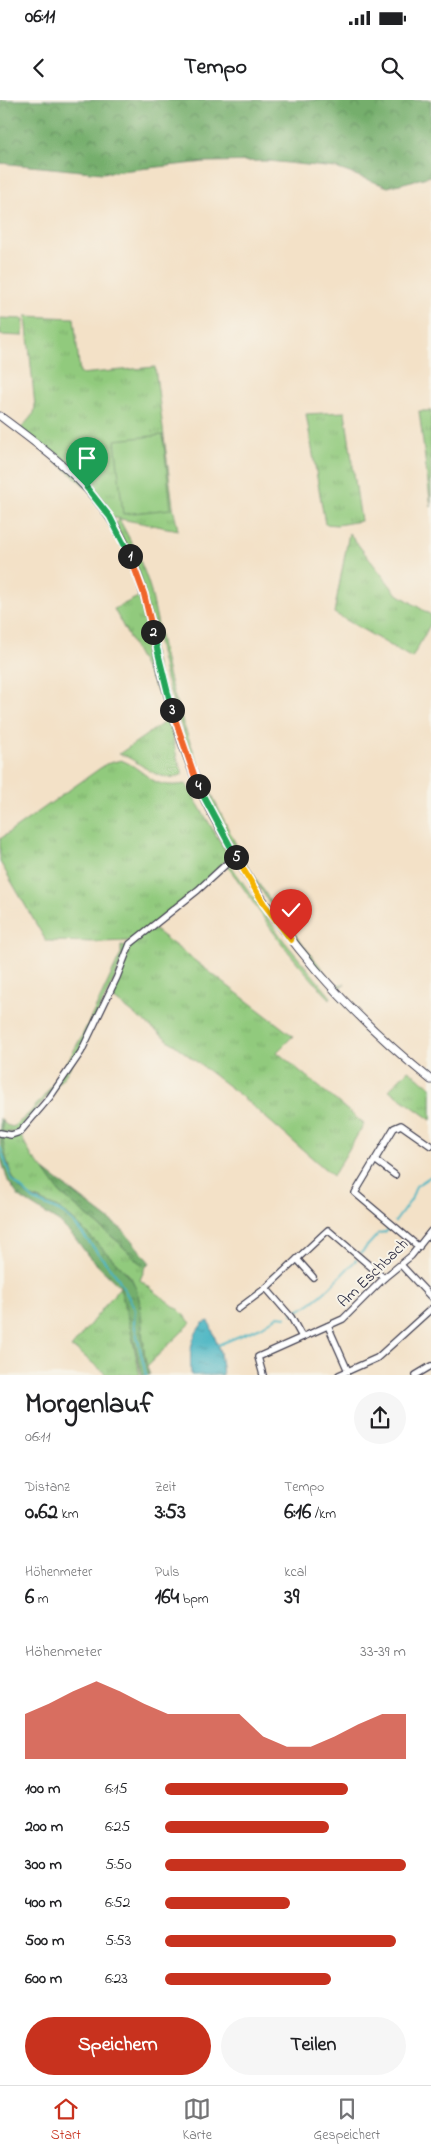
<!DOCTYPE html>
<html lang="de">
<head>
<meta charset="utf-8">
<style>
  body { margin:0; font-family:"Indie Flower",sans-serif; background:#f6f6f6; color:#202124; height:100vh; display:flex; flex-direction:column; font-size:19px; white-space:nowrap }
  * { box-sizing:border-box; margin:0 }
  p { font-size:16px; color:#757577 }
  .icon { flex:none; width:28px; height:28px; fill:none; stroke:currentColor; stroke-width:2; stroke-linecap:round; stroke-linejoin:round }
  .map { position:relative; height:1275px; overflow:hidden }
  .sheet { display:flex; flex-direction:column; background:#fff; flex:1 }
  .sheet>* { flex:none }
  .pin { position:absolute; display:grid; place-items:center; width:42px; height:42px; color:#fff; margin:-51px -21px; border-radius:50% 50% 50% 0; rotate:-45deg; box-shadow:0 0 5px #0007 }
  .pin .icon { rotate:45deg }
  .km { position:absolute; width:25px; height:25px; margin:-12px; border-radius:50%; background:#222; color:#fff; font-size:14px; line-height:25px; text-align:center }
  .round { display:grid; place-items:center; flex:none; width:52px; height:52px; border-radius:26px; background:#f6f6f6 }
  .headline { display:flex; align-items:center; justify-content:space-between; height:85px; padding:0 25px }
  h1 { font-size:28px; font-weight:700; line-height:38px }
  .stats { display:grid; grid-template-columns:repeat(3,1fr); gap:8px; height:85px; padding:5px 25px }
  .stats div { display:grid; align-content:center }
  .stats b { font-size:21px; font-weight:700 }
  .stats small { font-size:14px; font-weight:400 }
  .stats p { font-size:14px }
  .chart { height:140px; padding:10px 25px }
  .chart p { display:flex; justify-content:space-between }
  .chart svg { width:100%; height:90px; margin-top:5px; fill:#c8321e; opacity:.7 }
  .primary-button { display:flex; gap:10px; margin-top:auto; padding:10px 25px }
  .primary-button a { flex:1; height:58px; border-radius:30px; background:#c8321e; color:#fff; font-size:20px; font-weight:700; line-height:58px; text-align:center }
  .primary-button a+a { background:#f6f6f6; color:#202124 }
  ul { padding:0 25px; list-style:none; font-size:16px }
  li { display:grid; grid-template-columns:80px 60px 1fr; align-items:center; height:38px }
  li i { height:12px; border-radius:6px; background:#c8321e }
  .status { display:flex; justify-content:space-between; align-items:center; height:35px; padding:0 25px; background:#fff; direction:ltr }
  .status svg { height:14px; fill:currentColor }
  header { display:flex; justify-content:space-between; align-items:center; height:65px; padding:0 25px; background:#fff; font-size:22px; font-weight:700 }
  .tabs { display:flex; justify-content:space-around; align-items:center; height:70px; border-top:1px solid #e0e0e0; background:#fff; font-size:14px; color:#757577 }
  .tabs a { display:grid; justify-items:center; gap:2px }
  .tabs .on { color:#c8321e }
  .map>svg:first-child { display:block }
  .grass { fill:url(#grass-tufts); stroke:#5a765c }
  .forest { fill:url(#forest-crowns); stroke:#4b6854 }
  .garden { fill:#91ca7d; stroke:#5a765c }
  .water { fill:url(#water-ripples); stroke:#356c7f }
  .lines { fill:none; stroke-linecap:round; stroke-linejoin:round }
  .stream { stroke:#48b5c3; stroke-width:2 }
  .minor-casing { stroke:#413f50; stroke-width:8 }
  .tertiary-casing { stroke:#413f50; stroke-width:9 }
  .minor { stroke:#fff; stroke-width:5.5 }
  .tertiary { stroke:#fff; stroke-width:7 }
  .split-1-casing { stroke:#fff; stroke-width:10 }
  .split-2-casing { stroke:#fff; stroke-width:10 }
  .split-3-casing { stroke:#fff; stroke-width:10 }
  .split-4-casing { stroke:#fff; stroke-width:10 }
  .split-5-casing { stroke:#fff; stroke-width:10 }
  .split-6-casing { stroke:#fff; stroke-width:10 }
  .split-7-casing { stroke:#fff; stroke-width:10 }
  .split-1 { stroke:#22a559; stroke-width:6 }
  .split-2 { stroke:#f0652b; stroke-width:6 }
  .split-3 { stroke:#22a559; stroke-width:6 }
  .split-4 { stroke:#f0652b; stroke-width:6 }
  .split-5 { stroke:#22a559; stroke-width:6 }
  .split-6 { stroke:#f5b400; stroke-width:6 }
  .split-7 { stroke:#f5b400; stroke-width:6 }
  .labels { text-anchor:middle; stroke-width:4; stroke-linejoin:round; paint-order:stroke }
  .street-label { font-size:16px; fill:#22223b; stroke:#f7f3e8 }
</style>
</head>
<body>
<div class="status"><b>06:11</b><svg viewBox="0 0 49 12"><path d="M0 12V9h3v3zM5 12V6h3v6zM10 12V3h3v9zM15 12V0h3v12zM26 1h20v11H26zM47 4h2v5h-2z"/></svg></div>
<header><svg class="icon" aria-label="back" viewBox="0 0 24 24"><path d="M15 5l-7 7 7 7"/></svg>Tempo<svg class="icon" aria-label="search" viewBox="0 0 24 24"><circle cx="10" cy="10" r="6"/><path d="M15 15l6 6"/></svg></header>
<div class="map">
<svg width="431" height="1275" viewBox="0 0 431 1275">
  <defs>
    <pattern id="grass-tufts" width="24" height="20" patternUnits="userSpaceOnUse" patternTransform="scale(1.25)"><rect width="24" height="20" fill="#91ca7d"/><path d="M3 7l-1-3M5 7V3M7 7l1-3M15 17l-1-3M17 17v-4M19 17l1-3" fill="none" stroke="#7dad6d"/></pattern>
    <pattern id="forest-crowns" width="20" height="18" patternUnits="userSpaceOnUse" patternTransform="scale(1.25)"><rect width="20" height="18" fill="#74ae6c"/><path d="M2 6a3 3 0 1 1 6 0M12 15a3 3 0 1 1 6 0" fill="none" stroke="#5f8d5a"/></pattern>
    <pattern id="water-ripples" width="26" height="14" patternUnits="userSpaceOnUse" patternTransform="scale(1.25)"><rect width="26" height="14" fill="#48b5c3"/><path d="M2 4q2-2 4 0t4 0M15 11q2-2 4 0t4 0" fill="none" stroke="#3c93a0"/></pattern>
  </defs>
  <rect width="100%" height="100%" fill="#f7f3e8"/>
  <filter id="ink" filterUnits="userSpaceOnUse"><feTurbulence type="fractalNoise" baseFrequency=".02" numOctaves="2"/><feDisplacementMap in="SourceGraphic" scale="10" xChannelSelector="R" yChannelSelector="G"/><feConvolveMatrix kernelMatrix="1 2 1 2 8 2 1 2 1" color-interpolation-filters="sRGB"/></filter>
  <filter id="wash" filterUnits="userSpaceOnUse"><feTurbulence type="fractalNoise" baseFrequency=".0096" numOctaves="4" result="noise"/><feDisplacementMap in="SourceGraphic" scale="20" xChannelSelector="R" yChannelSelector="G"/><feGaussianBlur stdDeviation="1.12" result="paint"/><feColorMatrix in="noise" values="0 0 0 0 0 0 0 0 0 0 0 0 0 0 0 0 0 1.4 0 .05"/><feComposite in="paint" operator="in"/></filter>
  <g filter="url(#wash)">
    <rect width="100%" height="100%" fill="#f3e1c7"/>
    <g class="grass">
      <path d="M26 216 74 218 80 274 155 267 173 406 178 430 110 417 87 388 20 330 34 313 35 306Z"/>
      <path d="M419 311H431V407Z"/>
      <path d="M345 312 361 421 337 425 325 424 306 314Z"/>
      <path d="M119 419C131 441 143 464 150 488 158 520 162 553 171 585 188 644 213 701 242 756L246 758 241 760 216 715 190 654 166 579 154 524 116 424Z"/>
      <path d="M349 433 396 493 431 515V523L412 558 334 513Z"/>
      <path d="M140 496 161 587 170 616 114 509Z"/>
      <path d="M169 619 177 658 183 674C159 687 140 659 119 654Z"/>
      <path d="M121 660C149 671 149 690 186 684L228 755V758L196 790 130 841 100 842 46 841 0 762V739L106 664Z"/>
      <path d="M245 762 281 817 335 885 345 884 336 889 295 842 244 764Z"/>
      <path d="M229 763 284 841 331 897 330 899C306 873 282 847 263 817 251 800 240 782 227 766Z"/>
      <path d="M151 827 293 936 277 952 364 1024 333 1076 235 991 109 895 131 845Z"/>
      <path d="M121 845 127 846 115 877 80 950 66 974 17 1032H2V1020L6 1025 13 1027C63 990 94 909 121 854Z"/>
      <path d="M408 970 431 987V1020L389 990Z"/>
      <path d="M2 1034H20L32 1057 44 1070 60 1093 116 1140 145 1168 140 1180 180 1211 191 1223 146 1267 141 1228 140 1202 131 1177 73 1120 40 1100 25 1094 13 1078 2 1046Z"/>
      <path d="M120 1187 130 1226 140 1275H107L78 1251 71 1248Z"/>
    </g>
    <g class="forest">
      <path d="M0 0H431V76L388 87 336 68 268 61 205 62 102 73 0 63Z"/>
      <path d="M0 1018 2 1020C2 1042 6 1080 26 1094 37 1102 53 1103 64 1112 76 1121 86 1133 97 1143 107 1154 119 1164 129 1176 148 1198 137 1247 150 1275H142L120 1187 89 1157 75 1138 59 1122 19 1097 8 1081 0 1056Z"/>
      <path d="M44 1070 124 1131 150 1163 145 1168 116 1140 60 1093Z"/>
    </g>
    <g class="garden">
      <path d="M0 218 24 219 23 236 0 235Z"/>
      <path d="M163 335 171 409 123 414 115 340Z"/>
    </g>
    <path class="water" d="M209 1221 220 1252 223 1275H191C190 1254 189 1239 203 1223Z"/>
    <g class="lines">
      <g class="stream">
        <path d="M0 1047 12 1080 34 1100 63 1113 73 1122 118 1178 135 1209 134 1223 146 1275"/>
        <path d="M395 1122 411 1100 416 1086 431 1076"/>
        <path d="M361 1153 379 1133 386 1132 390 1127"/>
        <path d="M292 1214C323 1199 333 1183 356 1160"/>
        <path d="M218 1245 261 1227 278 1216 286 1217"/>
      </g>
    </g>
  </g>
  <g filter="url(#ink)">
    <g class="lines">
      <g class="minor-casing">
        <g id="minor">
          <path d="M0 1033 11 1035 20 1032 50 997 81 952 117 877 130 844 198 790 235 756"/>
          <path d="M375 1060 395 1075"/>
          <path d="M419 1147 355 1093 394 1028 401 1025 431 1046"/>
          <path d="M297 1159 313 1177"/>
          <path d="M401 1165 431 1197"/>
          <path d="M266 1188 291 1217 302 1237"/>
          <path d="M238 1209 266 1188 328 1130 384 1178"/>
          <path d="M328 1226 348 1271"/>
          <path d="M263 1275 258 1257 343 1219 384 1178 411 1156 431 1131"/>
          <path d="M339 1275 377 1258 431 1209"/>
          <path d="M416 1275 431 1266"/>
        </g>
      </g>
      <g class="tertiary-casing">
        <path id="tertiary" d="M0 316C40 346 82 376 110 418 140 461 149 514 160 564 169 602 180 641 195 677 203 699 214 719 226 739 278 835 346 911 431 980"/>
      </g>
      <use href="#minor" class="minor"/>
      <use href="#tertiary" class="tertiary"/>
    </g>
  </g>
  <g class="lines" filter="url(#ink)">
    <g class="split-1-casing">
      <path id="split-1" d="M87 388 110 417 130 456"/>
    </g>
    <g class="split-2-casing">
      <path id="split-2" d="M130 456 144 494 153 532"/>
    </g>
    <g class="split-3-casing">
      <path id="split-3" d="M153 532 172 610"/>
    </g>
    <g class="split-4-casing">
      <path id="split-4" d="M172 610 198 686"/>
    </g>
    <g class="split-5-casing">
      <path id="split-5" d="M198 686 236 757"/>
    </g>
    <g class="split-6-casing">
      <path id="split-6" d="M236 757 264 804 280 825"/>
    </g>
    <g class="split-7-casing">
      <path id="split-7" d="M280 825 291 840"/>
    </g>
    <use href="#split-1" class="split-1"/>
    <use href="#split-2" class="split-2"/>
    <use href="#split-3" class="split-3"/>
    <use href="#split-4" class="split-4"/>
    <use href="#split-5" class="split-5"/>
    <use href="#split-6" class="split-6"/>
    <use href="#split-7" class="split-7"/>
  </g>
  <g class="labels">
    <g class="street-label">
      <text transform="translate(372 1172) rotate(-44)" y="6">Am Eschbach</text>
    </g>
  </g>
</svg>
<div class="pin" style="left:87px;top:388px;background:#1e9e55"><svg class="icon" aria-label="arrive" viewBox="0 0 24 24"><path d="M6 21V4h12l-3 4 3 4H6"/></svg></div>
<div class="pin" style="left:291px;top:840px;background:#d93025"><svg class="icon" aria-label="check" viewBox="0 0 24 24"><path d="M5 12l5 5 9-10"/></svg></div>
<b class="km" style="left:130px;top:456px">1</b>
<b class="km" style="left:153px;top:532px">2</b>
<b class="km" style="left:172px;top:610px">3</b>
<b class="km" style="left:198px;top:686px">4</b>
<b class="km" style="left:236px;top:757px">5</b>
</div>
<section class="sheet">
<div class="headline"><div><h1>Morgenlauf</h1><p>06:11</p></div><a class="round"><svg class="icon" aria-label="share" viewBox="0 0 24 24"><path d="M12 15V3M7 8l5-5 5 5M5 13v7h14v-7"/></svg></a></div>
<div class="stats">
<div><p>Distanz</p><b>0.62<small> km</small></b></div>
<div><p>Zeit</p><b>3:53</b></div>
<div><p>Tempo</p><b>6:16<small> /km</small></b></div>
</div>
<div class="stats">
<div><p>Höhenmeter</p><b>6<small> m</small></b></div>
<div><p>Puls</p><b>164<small> bpm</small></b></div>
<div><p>kcal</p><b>39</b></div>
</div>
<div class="chart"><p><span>Höhenmeter</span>33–39 m</p>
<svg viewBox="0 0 160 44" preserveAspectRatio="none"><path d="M0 44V22L10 17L20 11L30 6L40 11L50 17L60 22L70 22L80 22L90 22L100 33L110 38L120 38L130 33L140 27L150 22L160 22V44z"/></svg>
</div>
<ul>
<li><b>100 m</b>6:15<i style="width:76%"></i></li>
<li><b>200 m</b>6:25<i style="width:68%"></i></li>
<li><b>300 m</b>5:50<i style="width:100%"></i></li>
<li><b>400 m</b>6:52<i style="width:52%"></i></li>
<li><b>500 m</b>5:53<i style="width:96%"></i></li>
<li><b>600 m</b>6:23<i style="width:69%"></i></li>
</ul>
<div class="primary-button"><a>Speichern</a><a>Teilen</a></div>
</section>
<nav class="tabs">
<a class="on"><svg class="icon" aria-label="home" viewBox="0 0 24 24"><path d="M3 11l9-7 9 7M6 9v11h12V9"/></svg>Start</a>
<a><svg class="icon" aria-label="map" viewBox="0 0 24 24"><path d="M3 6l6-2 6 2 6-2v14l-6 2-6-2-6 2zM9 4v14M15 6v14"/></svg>Karte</a>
<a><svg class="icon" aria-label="saved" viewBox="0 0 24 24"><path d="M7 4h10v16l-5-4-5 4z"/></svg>Gespeichert</a>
</nav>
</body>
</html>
